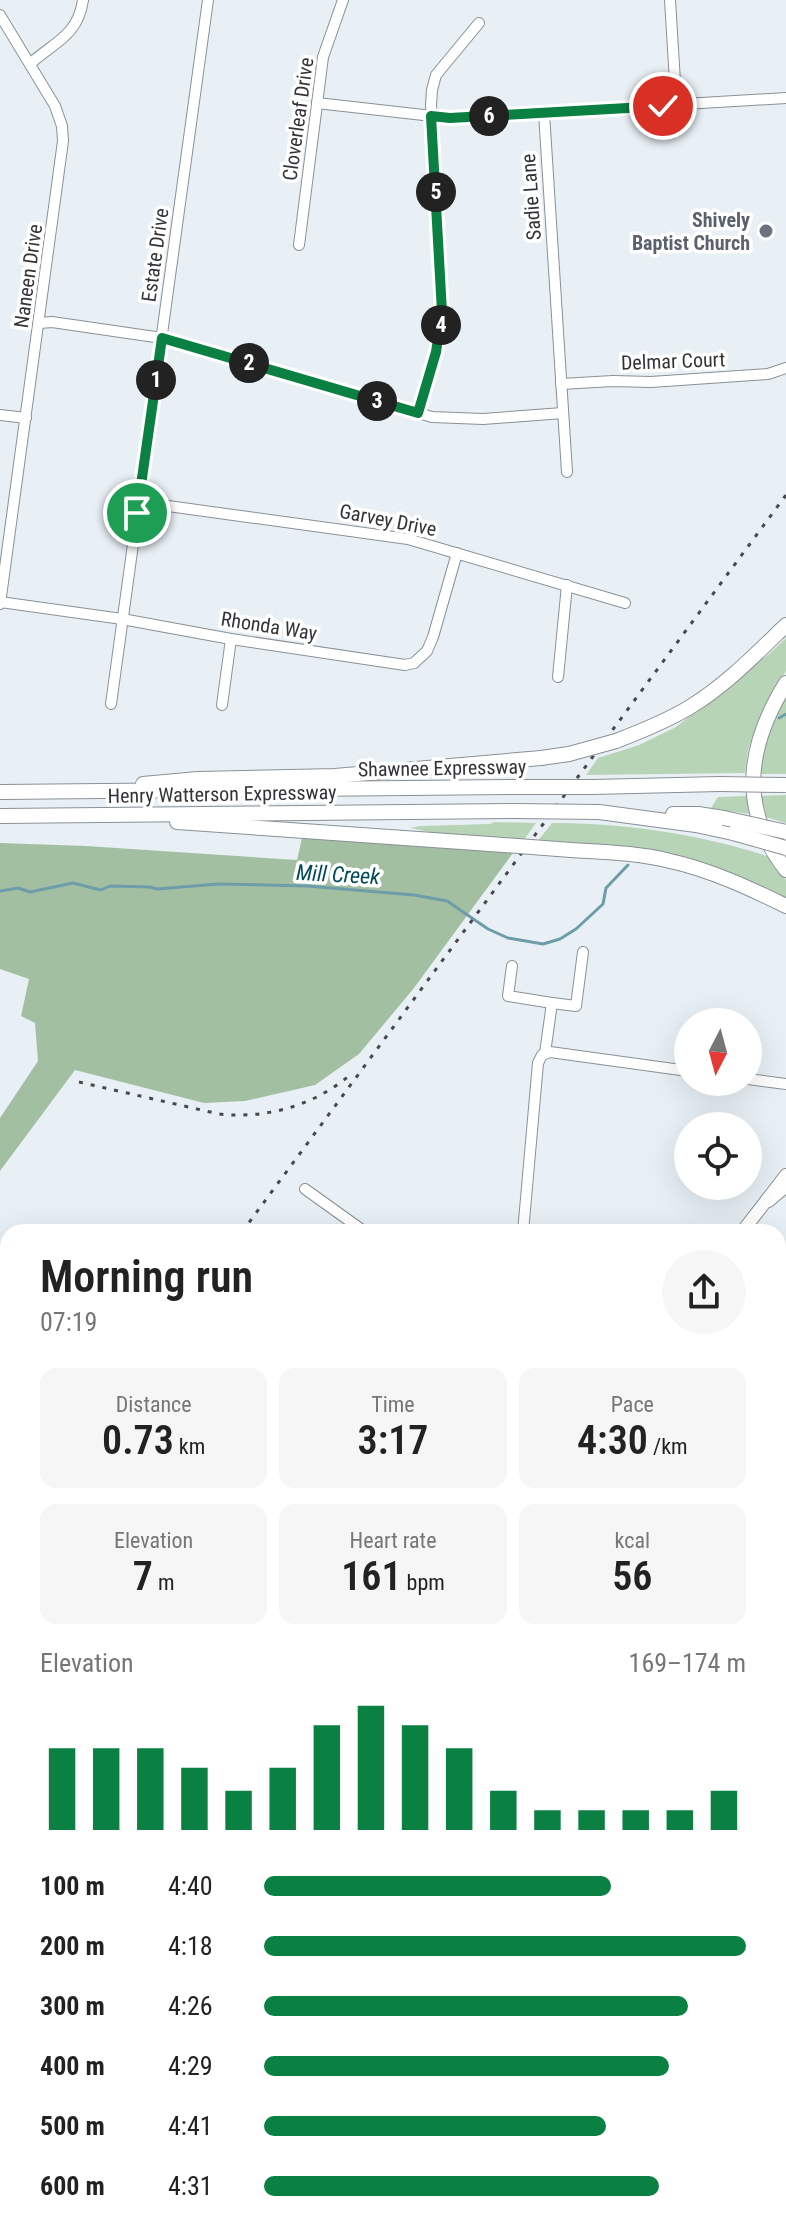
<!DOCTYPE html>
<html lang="en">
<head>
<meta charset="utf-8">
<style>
  body { margin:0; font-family:"Roboto Condensed",sans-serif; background:#f6f6f6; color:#222; height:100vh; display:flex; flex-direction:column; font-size:30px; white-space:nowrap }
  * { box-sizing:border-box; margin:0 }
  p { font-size:26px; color:#767676 }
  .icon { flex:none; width:44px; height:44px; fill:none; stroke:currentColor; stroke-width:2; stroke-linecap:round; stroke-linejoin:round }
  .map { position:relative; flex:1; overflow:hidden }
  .sheet { position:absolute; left:0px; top:1224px; width:786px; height:1010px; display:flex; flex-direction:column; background:#fff; border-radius:24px 24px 0 0; box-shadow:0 8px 32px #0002 }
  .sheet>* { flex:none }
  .needle { width:52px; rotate:186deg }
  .tools { position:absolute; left:674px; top:1008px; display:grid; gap:16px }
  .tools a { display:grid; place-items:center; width:88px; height:88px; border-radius:50%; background:#fff; box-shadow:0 8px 32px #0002; font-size:40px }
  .pin { position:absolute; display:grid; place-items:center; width:68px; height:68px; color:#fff; margin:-34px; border:4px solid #fff; border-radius:50%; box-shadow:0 2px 8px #0007 }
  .km { position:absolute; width:40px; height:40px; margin:-20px; border-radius:50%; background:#222; color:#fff; font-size:22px; line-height:40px; text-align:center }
  .round { display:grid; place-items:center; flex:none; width:84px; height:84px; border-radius:42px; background:#f6f6f6 }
  .overview { display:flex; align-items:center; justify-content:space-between; height:136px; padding:0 40px }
  h1 { font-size:44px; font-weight:600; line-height:60px }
  .metrics { display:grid; grid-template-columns:repeat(3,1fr); gap:12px; height:136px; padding:8px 40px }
  .metrics div { display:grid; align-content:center; border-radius:16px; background:#f6f6f6; text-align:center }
  .metrics b { font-size:40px; font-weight:600 }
  .metrics small { font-size:22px; font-weight:400 }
  .metrics p { font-size:22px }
  .chart { height:224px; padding:16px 40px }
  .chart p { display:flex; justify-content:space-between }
  .chart svg { width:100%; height:144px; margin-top:8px; stroke:#0b8043; stroke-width:6 }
  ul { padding:0 40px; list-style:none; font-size:26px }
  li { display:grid; grid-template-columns:128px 96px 1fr; align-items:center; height:60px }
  li i { height:20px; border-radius:10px; background:#0b8043 }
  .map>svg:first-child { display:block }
  .built { fill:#d8e5f0 }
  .green { fill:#b8d4b6 }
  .forest { fill:#a2c0a1 }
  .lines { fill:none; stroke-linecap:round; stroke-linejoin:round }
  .stream { stroke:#6d9da9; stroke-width:3 }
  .minor-casing { stroke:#8a9096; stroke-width:12 }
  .major-casing { stroke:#8a9096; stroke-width:14 }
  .highway-casing { stroke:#8a9096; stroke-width:16 }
  .minor { stroke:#fff; stroke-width:10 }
  .major { stroke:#fff; stroke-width:12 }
  .highway { stroke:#fff; stroke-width:14 }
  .rail { stroke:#46494c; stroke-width:3; stroke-dasharray:4 8; stroke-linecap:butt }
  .highway-bridge-casing { stroke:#8a9096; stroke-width:16; stroke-linecap:butt }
  .highway-bridge { stroke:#fff; stroke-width:14 }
  .route-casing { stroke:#fff; stroke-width:16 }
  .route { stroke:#0b8043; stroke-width:10 }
  .worship-dot { fill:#6b7280; stroke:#fff; stroke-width:3 }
  .labels { text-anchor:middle; stroke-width:7; stroke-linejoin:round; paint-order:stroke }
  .street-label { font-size:20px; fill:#323437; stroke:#fff }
  .worship-label { font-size:20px; font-weight:bold; fill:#5b616d; stroke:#fff; text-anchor:end }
  .water-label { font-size:22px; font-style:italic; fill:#004a57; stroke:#fff }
</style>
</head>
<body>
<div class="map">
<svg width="786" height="2233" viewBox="0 0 786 2233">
  <rect width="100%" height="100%" fill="#e8f0f6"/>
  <path class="built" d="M8 1554V1949L0 1954V1565Z"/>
  <g class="green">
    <path d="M786 638V671L762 712 748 750 745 773 586 775 598 758 639 745 676 727 769 654Z"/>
    <path d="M786 695V774H758L765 737Z"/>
    <path d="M786 795V823L762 816 758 796Z"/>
    <path d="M747 796 749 814 711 808 718 797Z"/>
    <path d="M494 822 536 823 523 841 439 834 410 828 420 826 490 824Z"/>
    <path d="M552 823C624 823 701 834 770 857L777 870 786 880V900L742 879 537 842Z"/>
    <path d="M70 2226H326L344 2233H66Z"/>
  </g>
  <path class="forest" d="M302 838 513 853 414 988 359 1054 315 1085 245 1101 204 1103 75 1070 0 1171V1118L38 1061 35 1023 21 1016 29 979 0 969V843L86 846 297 860Z"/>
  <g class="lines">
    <g class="stream">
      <path d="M779 718 786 714"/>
      <path d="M0 891 18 888 30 892 73 883 101 890 110 886 150 887 157 889 218 884 307 886 414 895 447 901 488 929 508 938 543 944 560 939 576 929 603 904 606 888 628 865"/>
    </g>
    <g class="minor-casing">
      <g id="minor">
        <path d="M670 0 676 98 671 105"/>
        <path d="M0 15 55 106 62 126 63 141 0 604"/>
        <path d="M30 64C54 42 78 36 83 0"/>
        <path d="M317 103 450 118 786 98"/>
        <path d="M544 113 567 472"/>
        <path d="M299 245 323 57 343 0"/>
        <path d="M40 323 52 322 162 338 432 417 483 419 563 413"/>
        <path d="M561 384 613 381 651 382 768 374 786 368"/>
        <path d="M418 413 436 352 442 312 431 105 432 90 436 75 479 23"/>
        <path d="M0 415 26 418"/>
        <path d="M139 502 408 539 625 603"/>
        <path d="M0 602 122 619 231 639 405 665 414 663 427 651 433 637 457 553"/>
        <path d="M558 677 567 585"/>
        <path d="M111 704 208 0"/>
        <path d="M222 705 231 639"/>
        <path d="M512 966 508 996 552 1003"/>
        <path d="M545 1053 552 1003 576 1006 583 952"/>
        <path d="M748 1079 786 1084"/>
        <path d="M305 1189 365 1232"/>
        <path d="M523 1232 538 1063 542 1055 550 1052 688 1071"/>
        <path d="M0 1356 8 1365"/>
        <path d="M778 1415 786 1417"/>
        <path d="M778 1560 786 1561"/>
        <path d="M778 1788 786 1741"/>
        <path d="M778 1947 786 1956"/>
        <path d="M0 2209 8 2215"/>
        <path d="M23 2226 33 2233"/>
        <path d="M340 2226 367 2233"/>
        <path d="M436 2233 437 2226"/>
        <path d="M591 2233 592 2226"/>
      </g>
    </g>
    <g class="major-casing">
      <g id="major">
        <path d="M742 1232 786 1175"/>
        <path d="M0 1966 8 1961"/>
        <path d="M778 2147 786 2149"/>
        <path d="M51 2233 56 2226"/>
      </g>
    </g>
    <g class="highway-casing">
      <g id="highway">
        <path d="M786 683C747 746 738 808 786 870"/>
        <path d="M616 741C642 731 667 721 690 707 726 685 756 654 786 625"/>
        <path d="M143 784 198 779 335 776 541 758"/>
        <path d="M592 787 720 784"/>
        <path d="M0 792 514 787"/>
        <path d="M599 812 696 825 733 833"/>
        <path d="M673 814H698L724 818"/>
        <path d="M0 816 515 811"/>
        <path d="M177 822 490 844"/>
        <path d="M571 850C605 852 638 853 670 861 711 870 749 888 786 906"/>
        <path d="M768 1200 786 1185"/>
      </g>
    </g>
    <use href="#minor" class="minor"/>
    <use href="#major" class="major"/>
    <use href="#highway" class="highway"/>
    <g class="rail">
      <path d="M79 1082 219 1114C267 1119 313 1106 350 1075"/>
      <path d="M242 1232 786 495"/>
      <path d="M0 1556 8 1546"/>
    </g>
    <g class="highway-bridge-casing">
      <g id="highway-bridge">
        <path d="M541 758 569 754 616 741"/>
        <path d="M720 784 786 785"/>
        <path d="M514 787H592"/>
        <path d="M515 811 599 812"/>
        <path d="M724 818 786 832"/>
        <path d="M733 833 786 848"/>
        <path d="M490 844 571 850"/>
      </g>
    </g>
    <use href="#highway-bridge" class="highway-bridge"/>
  </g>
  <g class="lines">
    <g class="route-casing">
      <path id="route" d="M137 513 162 338 418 413 436 352 442 312 431 116 450 118 663 106"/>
    </g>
    <use href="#route" class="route"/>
  </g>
  <circle class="worship-dot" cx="766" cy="231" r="8"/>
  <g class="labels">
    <g class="street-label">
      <text transform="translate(298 119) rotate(-82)" y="7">Cloverleaf Drive</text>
      <text transform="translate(531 197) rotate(-94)" y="7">Sadie Lane</text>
      <text transform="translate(155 255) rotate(-82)" y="7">Estate Drive</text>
      <text transform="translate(28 276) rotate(-82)" y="7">Naneen Drive</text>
      <text transform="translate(673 361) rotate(-2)" y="7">Delmar Court</text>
      <text transform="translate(388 520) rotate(11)" y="7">Garvey Drive</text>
      <text transform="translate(269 626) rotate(9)" y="7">Rhonda Way</text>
      <text transform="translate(442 768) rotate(-1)" y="7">Shawnee Expressway</text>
      <text transform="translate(222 794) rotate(-1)" y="7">Henry Watterson Expressway</text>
    </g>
    <g class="worship-label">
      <text x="750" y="227">Shively<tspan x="750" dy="23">Baptist Church</tspan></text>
    </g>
    <g class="water-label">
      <text transform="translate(338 874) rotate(3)" y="8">Mill Creek</text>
    </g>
  </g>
</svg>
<div class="tools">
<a><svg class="needle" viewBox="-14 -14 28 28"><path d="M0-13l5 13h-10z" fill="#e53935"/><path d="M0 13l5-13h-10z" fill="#767676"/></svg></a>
<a><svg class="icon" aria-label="locate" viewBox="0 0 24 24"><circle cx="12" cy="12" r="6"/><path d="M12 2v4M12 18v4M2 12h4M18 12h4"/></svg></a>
</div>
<div class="pin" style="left:137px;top:513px;background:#1e9e55"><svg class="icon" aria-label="arrive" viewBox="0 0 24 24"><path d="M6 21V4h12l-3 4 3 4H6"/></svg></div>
<div class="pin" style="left:663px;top:106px;background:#d93025"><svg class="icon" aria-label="check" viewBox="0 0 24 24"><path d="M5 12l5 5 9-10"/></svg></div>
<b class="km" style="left:156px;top:380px">1</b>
<b class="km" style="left:249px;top:363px">2</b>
<b class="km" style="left:377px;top:401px">3</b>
<b class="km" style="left:441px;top:325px">4</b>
<b class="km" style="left:436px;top:192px">5</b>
<b class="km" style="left:489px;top:116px">6</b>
<section class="sheet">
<div class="overview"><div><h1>Morning run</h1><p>07:19</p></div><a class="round"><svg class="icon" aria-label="share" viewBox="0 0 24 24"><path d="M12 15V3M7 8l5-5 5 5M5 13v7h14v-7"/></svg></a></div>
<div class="metrics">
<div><p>Distance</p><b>0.73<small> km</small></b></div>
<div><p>Time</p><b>3:17</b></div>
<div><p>Pace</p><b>4:30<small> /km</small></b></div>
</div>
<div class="metrics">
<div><p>Elevation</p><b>7<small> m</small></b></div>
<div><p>Heart rate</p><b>161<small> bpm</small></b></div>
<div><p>kcal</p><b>56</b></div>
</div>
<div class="chart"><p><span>Elevation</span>169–174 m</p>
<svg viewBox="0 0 160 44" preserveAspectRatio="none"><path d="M5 44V19M15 44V19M25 44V19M35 44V25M45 44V32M55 44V25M65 44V12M75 44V6M85 44V12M95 44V19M105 44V32M115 44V38M125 44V38M135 44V38M145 44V38M155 44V32"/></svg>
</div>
<ul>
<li><b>100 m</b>4:40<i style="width:72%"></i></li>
<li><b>200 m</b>4:18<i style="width:100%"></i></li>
<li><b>300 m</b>4:26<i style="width:88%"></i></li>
<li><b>400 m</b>4:29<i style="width:84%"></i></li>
<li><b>500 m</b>4:41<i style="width:71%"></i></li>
<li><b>600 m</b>4:31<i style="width:82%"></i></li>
</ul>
</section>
</div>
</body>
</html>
